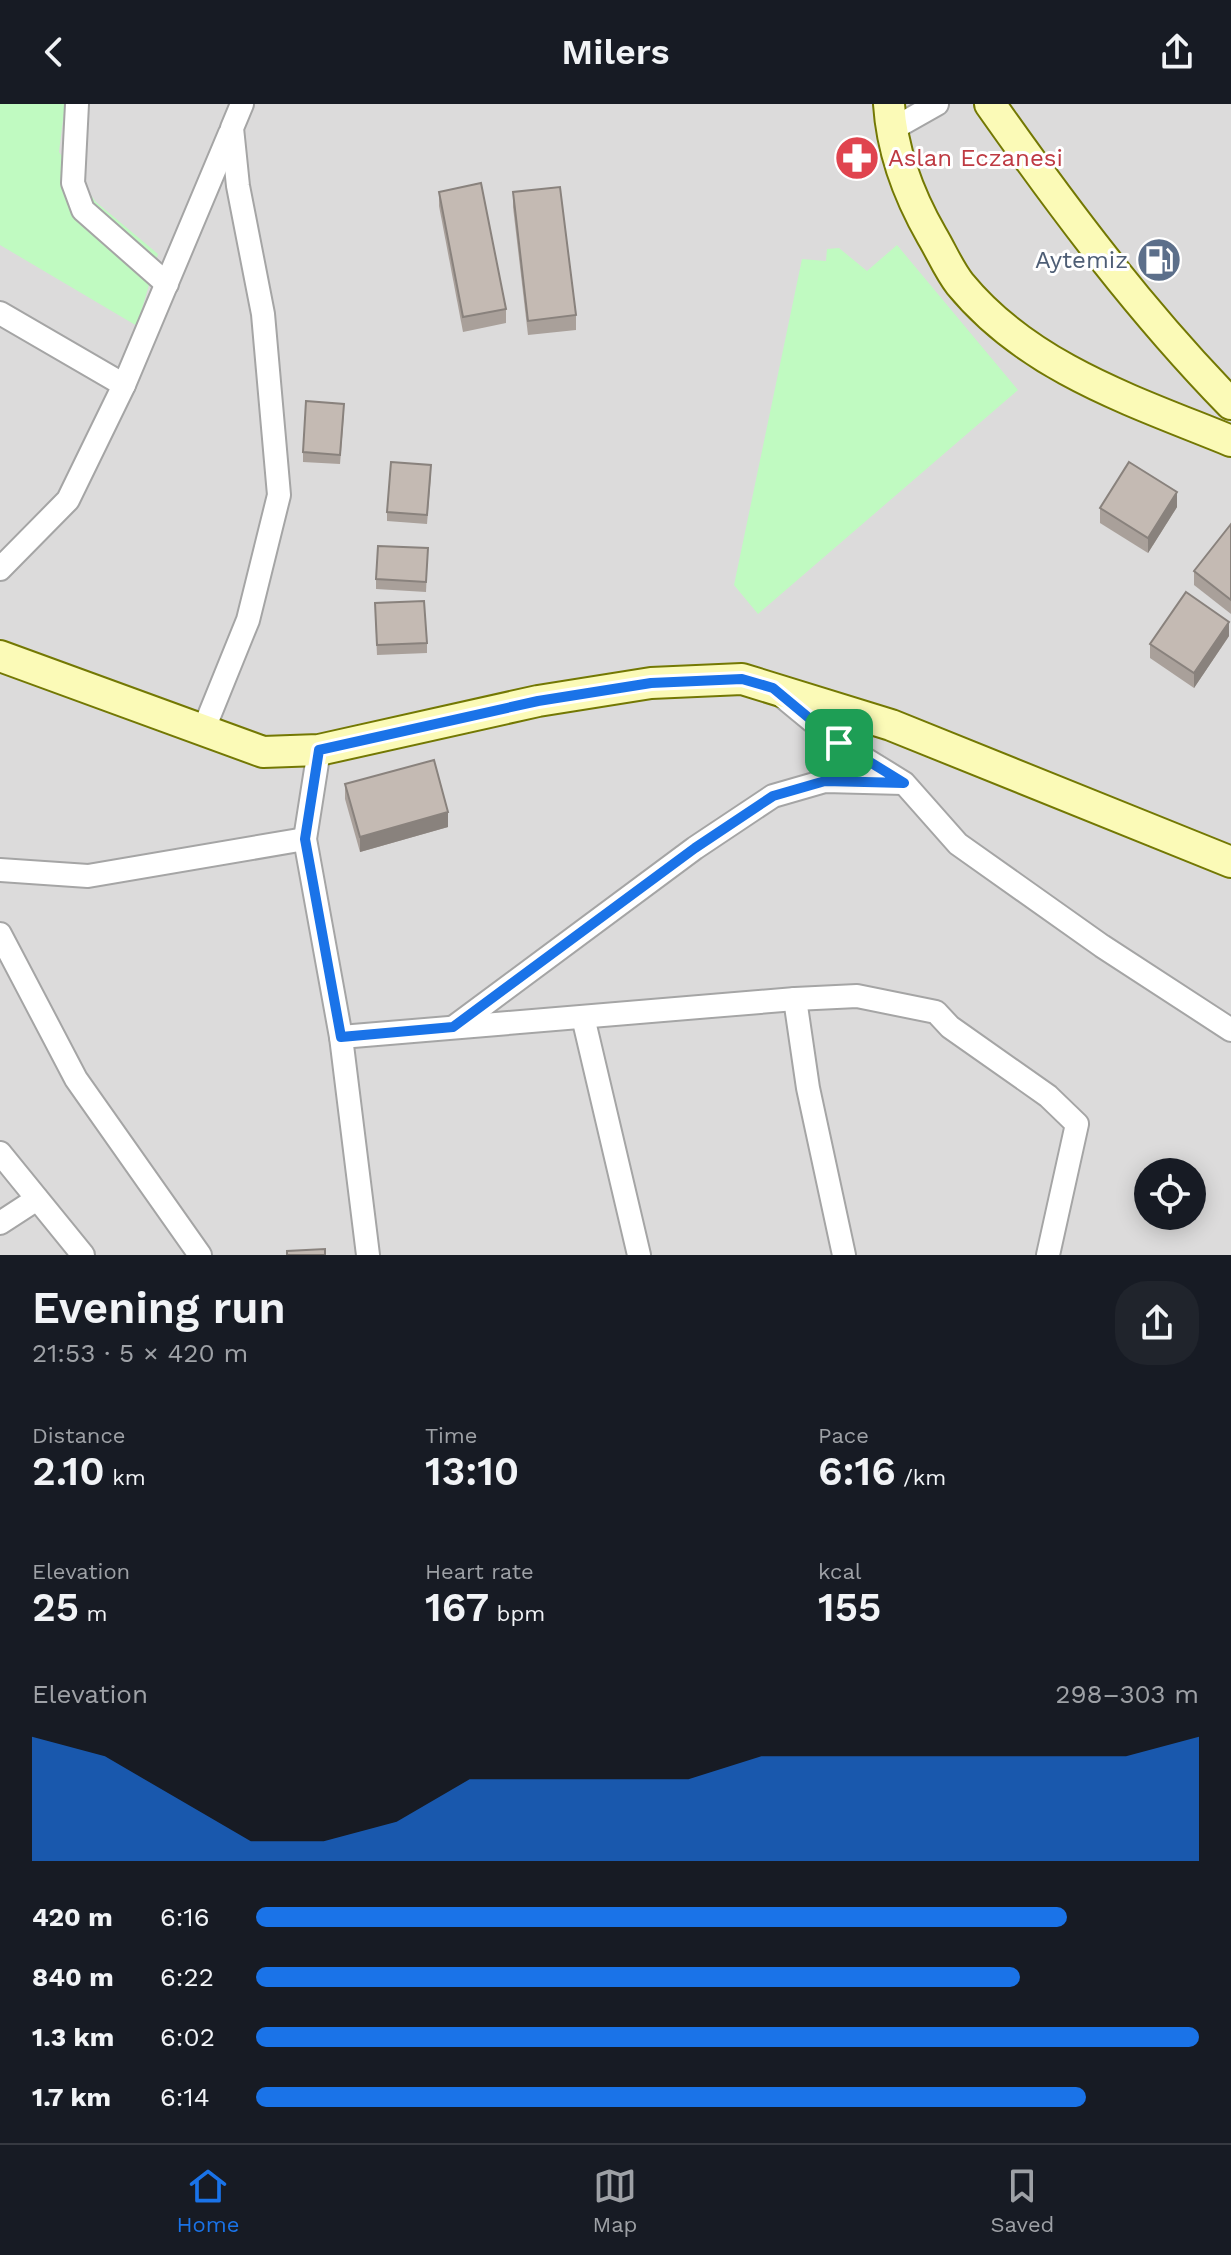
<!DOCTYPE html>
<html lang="en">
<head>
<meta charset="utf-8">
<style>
  body { margin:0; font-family:"Work Sans",sans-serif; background:#20242c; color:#f1f3f6; height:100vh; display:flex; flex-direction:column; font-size:30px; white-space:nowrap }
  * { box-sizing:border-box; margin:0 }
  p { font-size:26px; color:#9ea1a6 }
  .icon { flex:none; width:44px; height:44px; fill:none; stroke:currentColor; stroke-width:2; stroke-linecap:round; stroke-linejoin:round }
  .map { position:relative; height:1151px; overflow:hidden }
  .details { display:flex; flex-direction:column; background:#171b24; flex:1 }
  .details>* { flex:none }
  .controls { position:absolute; left:1134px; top:1054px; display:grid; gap:16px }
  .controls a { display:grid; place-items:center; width:72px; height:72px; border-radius:50%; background:#171b24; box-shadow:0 4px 20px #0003; font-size:40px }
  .pin { position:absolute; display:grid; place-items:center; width:68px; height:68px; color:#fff; margin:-34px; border-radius:16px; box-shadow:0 4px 12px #0006 }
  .round { display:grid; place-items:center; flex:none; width:84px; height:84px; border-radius:32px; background:#20242c }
  .summary { display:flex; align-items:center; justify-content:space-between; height:136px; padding:0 32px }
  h1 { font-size:44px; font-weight:600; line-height:60px }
  .metrics { display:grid; grid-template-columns:repeat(3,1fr); gap:12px; height:136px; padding:8px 32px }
  .metrics div { display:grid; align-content:center }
  .metrics b { font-size:40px; font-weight:600 }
  .metrics small { font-size:22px; font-weight:400 }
  .metrics p { font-size:22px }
  .chart { height:224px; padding:16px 32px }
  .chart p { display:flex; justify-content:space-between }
  .chart svg { width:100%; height:144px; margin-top:8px; fill:#1a73e8; opacity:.7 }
  ul { padding:0 32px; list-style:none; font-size:26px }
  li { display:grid; grid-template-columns:128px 96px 1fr; align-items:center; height:60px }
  li i { height:20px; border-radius:10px; background:#1a73e8 }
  header { display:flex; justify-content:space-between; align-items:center; height:104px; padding:0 32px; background:#171b24; font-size:36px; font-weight:600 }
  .tabs { display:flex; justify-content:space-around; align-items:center; height:112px; border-top:2px solid #363941; background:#171b24; font-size:22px; color:#9ea1a6 }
  .tabs a { display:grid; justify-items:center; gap:4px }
  .tabs .active { color:#1a73e8 }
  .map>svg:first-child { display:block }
  .residential { fill:#dcdbdb; fill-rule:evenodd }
  .park { fill:#c0fac1 }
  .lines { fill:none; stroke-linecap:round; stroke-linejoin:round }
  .street-casing { stroke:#a5a5a5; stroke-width:26 }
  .secondary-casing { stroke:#737803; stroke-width:34 }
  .street { stroke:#fff; stroke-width:22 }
  .secondary { stroke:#fbfab7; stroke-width:30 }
  .wall { fill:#a9a09a }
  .shaded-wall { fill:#89827d }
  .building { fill:#c4bab3; stroke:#89827d; stroke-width:2 }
  .route-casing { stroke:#fff; stroke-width:16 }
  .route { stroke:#1a73e8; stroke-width:10 }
  .labels { text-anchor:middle; stroke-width:6; stroke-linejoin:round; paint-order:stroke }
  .health-label { font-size:24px; fill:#be3a42; stroke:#fff; text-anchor:start }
  .service-label { font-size:24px; fill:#4e5e75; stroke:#fff; text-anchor:end }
</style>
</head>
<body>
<header><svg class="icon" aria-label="back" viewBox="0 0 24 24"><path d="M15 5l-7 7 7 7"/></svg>Milers<svg class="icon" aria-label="share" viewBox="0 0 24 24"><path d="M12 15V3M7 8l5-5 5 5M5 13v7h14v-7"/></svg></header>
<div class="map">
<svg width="1231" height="1151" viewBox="0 0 1231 1151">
  <rect width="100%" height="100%" fill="#efebe4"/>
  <path class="residential" d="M0 0H1231V1151H0ZM1148 1068H1192V1112H1148Z"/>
  <g class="park">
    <path d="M0 0H65L59 48 96 98 158 150 137 222 0 141Z"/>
    <path d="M897 141 1018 286 758 510 734 481 802 155 826 157 827 145 839 144 867 167Z"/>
  </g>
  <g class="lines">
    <g class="street-casing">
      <g id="street">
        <path d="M77 0 73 79 83 106 167 180"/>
        <path d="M891 26 937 0"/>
        <path d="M0 209 124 281"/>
        <path d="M0 465 68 396 124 281 230 29"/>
        <path d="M782 592 839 639 904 679 958 740 1102 842 1231 926"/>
        <path d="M203 627 248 516 279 391 263 210 238 82 232 24 242 0"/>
        <path d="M319 646 305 735 341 933 368 1151"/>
        <path d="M0 766 88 772 305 735"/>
        <path d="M0 830 76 975 200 1151"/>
        <path d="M795 895 808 984 844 1151"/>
        <path d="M583 913 639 1151"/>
        <path d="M454 923 695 744 773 692 825 677 903 679"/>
        <path d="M341 933 795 895 857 892 936 908 950 923 1048 992 1077 1020 1048 1151"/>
        <path d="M0 1049 83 1151"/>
        <path d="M0 1119 37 1095"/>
      </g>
    </g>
    <g class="secondary-casing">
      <g id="secondary">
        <path d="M889 0C892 47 909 92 932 132 941 147 949 166 960 180 1029 264 1133 297 1231 337"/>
        <path d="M990 0C1064 105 1141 208 1231 300"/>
        <path d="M0 552 263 648 319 646 538 597 651 579 742 575 891 621 1231 758"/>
      </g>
    </g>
    <use href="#street" class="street"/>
    <use href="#secondary" class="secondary"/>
  </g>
  <g class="wall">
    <path d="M439 88 506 205V219L463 228 439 102Z"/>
    <path d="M513 88 576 211V226L528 231 513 103Z"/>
    <path d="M344 310 340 360 303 358V348Z"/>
    <path d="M431 371 427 420 387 417V408Z"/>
    <path d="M1177 403 1148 449 1100 419V404Z"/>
    <path d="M1231 420V510L1194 481V467Z"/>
    <path d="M428 444 426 488 376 485V475Z"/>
    <path d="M375 509 427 539V549L377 551Z"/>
    <path d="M1229 532 1194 584 1150 554V540Z"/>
    <path d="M345 680 448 723 360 748 345 695Z"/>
  </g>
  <g class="shaded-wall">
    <path d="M1177 388V403L1148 449V434Z"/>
    <path d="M1229 518V532L1194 584V569Z"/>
    <path d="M448 708V723L360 748V733Z"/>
  </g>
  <g class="building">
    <path d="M481 79 506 205 463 213 439 88Z"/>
    <path d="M560 83 576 211 528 217 513 88Z"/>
    <path d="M306 297 344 300 340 351 303 348Z"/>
    <path d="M391 358 431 361 427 411 387 408Z"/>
    <path d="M1129 358 1177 388 1148 434 1100 404Z"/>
    <path d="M1231 420V496L1194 467Z"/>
    <path d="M378 442 428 444 426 478 376 475Z"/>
    <path d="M1186 488 1229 518 1194 569 1150 540Z"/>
    <path d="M424 497 427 539 377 541 375 499Z"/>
    <path d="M434 656 448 708 360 733 345 680Z"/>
    <path d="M325 1145V1151H287V1147Z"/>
  </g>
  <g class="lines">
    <g class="route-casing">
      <path id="route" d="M742 575 773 584 839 639 904 679 825 677 773 692 695 744 453 923 341 933 305 735 319 646 538 597 651 579Z"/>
    </g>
    <use href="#route" class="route"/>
  </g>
  <defs>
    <g id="pharmacy-disc" transform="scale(2.3)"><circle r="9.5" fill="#e0444e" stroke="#fff"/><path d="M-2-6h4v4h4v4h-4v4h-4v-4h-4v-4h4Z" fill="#fff"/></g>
    <g id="fuel-disc" transform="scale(2.3)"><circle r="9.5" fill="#5c6f8a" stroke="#fff"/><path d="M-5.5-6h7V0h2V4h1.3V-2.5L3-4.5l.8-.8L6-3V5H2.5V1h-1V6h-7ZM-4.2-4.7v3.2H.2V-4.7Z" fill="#fff"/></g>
  </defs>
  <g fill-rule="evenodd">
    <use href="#pharmacy-disc" x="857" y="54"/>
    <use href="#fuel-disc" x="1159" y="156"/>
  </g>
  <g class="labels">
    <g class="health-label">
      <text x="888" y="62">Aslan Eczanesi</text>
    </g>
    <g class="service-label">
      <text x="1128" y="164">Aytemiz</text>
    </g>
  </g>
</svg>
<div class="controls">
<a><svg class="icon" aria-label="locate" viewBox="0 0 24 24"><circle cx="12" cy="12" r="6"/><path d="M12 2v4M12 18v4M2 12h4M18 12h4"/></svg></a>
</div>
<div class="pin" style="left:839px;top:639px;background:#1e9e55"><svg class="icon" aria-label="arrive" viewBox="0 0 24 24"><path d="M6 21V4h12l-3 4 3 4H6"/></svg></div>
</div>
<section class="details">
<div class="summary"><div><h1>Evening run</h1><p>21:53 · 5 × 420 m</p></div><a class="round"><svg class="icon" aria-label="share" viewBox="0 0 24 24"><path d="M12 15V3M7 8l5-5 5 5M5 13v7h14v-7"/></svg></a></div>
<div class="metrics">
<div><p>Distance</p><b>2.10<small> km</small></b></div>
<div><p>Time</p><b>13:10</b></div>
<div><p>Pace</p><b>6:16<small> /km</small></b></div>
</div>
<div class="metrics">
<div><p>Elevation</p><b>25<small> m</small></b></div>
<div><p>Heart rate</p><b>167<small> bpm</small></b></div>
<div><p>kcal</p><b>155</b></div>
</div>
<div class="chart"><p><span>Elevation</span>298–303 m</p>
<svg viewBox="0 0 160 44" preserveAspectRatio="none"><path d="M0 44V6L10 12L20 25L30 38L40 38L50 32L60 19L70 19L80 19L90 19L100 12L110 12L120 12L130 12L140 12L150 12L160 6V44z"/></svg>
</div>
<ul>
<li><b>420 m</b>6:16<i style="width:86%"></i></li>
<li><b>840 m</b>6:22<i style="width:81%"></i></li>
<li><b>1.3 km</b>6:02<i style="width:100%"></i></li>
<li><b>1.7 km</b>6:14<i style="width:88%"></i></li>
</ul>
</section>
<nav class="tabs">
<a class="active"><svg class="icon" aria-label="home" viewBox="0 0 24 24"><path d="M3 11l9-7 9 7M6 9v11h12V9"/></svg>Home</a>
<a><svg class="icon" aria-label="map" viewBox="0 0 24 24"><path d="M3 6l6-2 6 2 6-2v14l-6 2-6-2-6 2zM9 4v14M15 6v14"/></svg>Map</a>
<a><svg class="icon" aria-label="saved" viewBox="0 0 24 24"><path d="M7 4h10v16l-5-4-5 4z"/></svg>Saved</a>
</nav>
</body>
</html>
